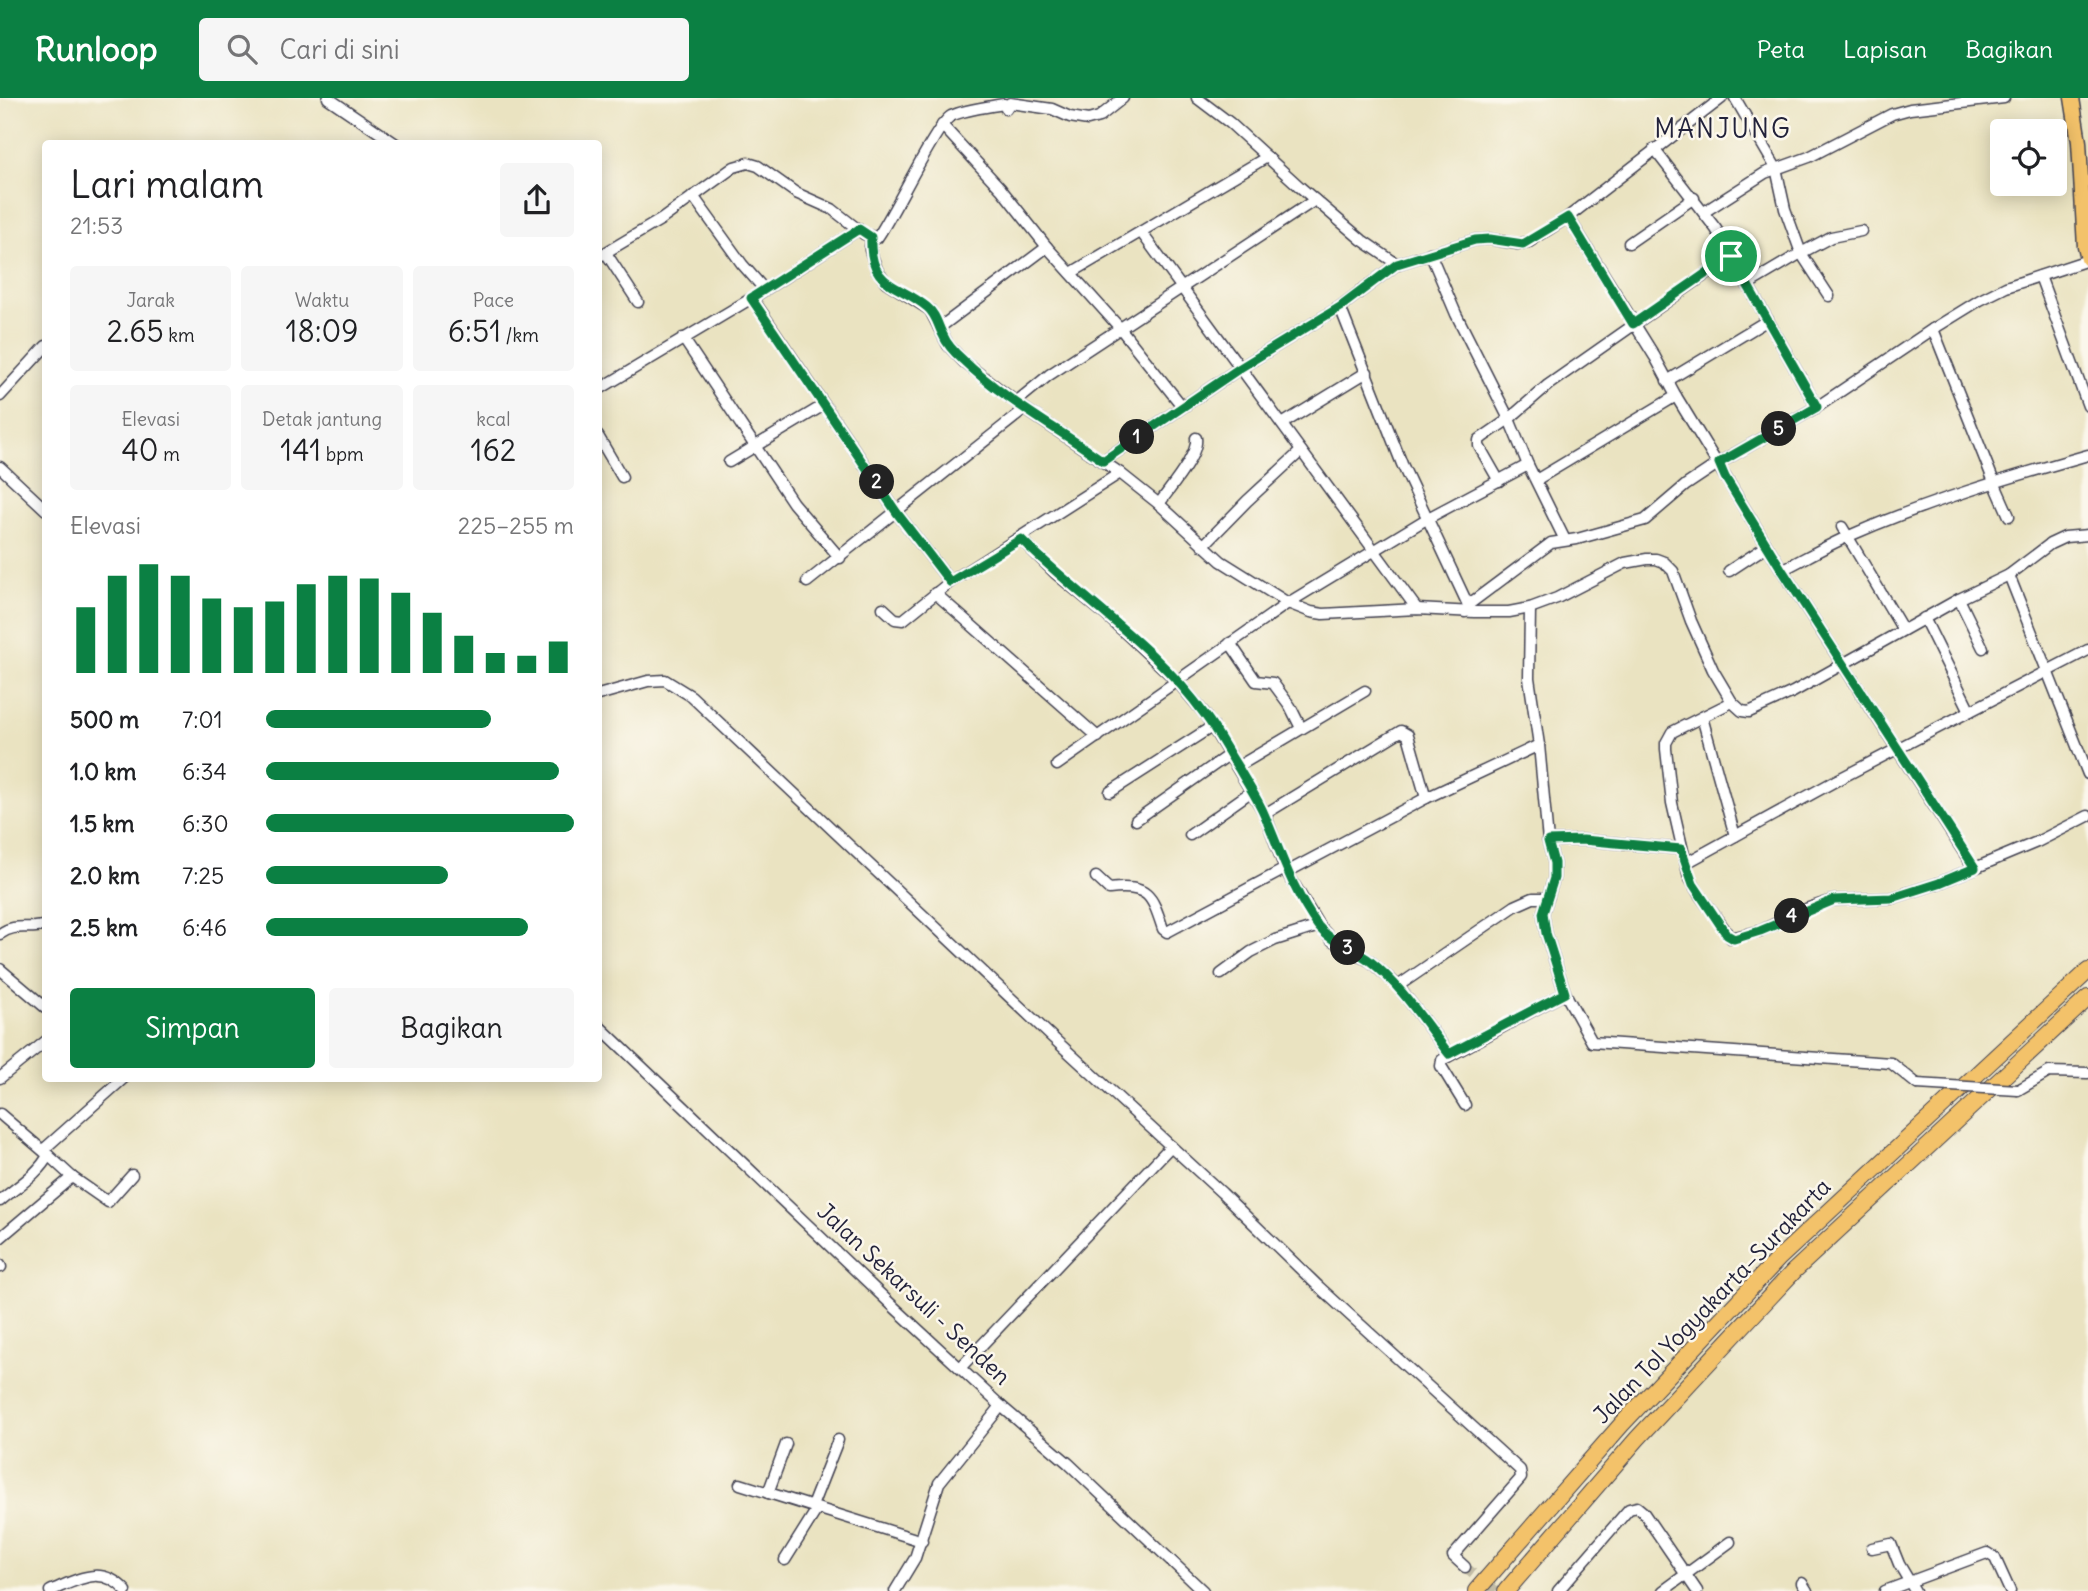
<!DOCTYPE html>
<html lang="id">
<head>
<meta charset="utf-8">
<style>
  body { margin:0; font-family:Delius,sans-serif; background:#f6f6f6; color:#202124; height:100vh; display:flex; flex-direction:column; font-size:26px; white-space:nowrap }
  * { box-sizing:border-box; margin:0 }
  p { font-size:23px; color:#757577 }
  .icon { flex:none; width:38px; height:38px; fill:none; stroke:currentColor; stroke-width:2; stroke-linecap:round; stroke-linejoin:round }
  .map { position:relative; flex:1; overflow:hidden }
  .sheet { position:absolute; left:42px; top:42px; width:560px; height:942px; display:flex; flex-direction:column; background:#fff; border-radius:7px; box-shadow:0 4px 18px #0003 }
  .sheet>* { flex:none }
  .controls { position:absolute; left:1990px; top:21px; display:grid; gap:14px }
  .controls a { display:grid; place-items:center; width:77px; height:77px; border-radius:7px; background:#fff; box-shadow:0 4px 18px #0003; font-size:35px }
  .pin { position:absolute; display:grid; place-items:center; width:60px; height:60px; color:#fff; margin:-30px; border:4px solid #fff; border-radius:50%; box-shadow:0 2px 7px #0007 }
  .km { position:absolute; width:35px; height:35px; margin:-18px; border-radius:50%; background:#222; color:#fff; font-size:19px; line-height:35px; text-align:center }
  .round { display:grid; place-items:center; flex:none; width:74px; height:74px; border-radius:7px; background:#f6f6f6 }
  .summary { display:flex; align-items:center; justify-content:space-between; height:119px; padding:0 28px }
  h1 { font-size:38px; font-weight:600; line-height:52px }
  .stats { display:grid; grid-template-columns:repeat(3,1fr); gap:10px; height:119px; padding:7px 28px }
  .stats div { display:grid; align-content:center; border-radius:7px; background:#f6f6f6; text-align:center }
  .stats b { font-size:30px; font-weight:600 }
  .stats small { font-size:19px; font-weight:400 }
  .stats p { font-size:19px }
  .chart { height:196px; padding:14px 28px }
  .chart p { display:flex; justify-content:space-between }
  .chart svg { width:100%; height:126px; margin-top:7px; stroke:#0b8043; stroke-width:6 }
  .action { display:flex; gap:14px; margin-top:auto; padding:14px 28px }
  .action a { flex:1; height:80px; border-radius:7px; background:#0b8043; color:#fff; font-size:28px; font-weight:600; line-height:80px; text-align:center }
  .action a+a { background:#f6f6f6; color:#202124 }
  ul { padding:0 28px; list-style:none; font-size:23px }
  li { display:grid; grid-template-columns:112px 84px 1fr; align-items:center; height:52px }
  li i { height:18px; border-radius:9px; background:#0b8043 }
  header { display:flex; align-items:center; gap:42px; box-sizing:border-box; height:98px; padding:0 35px; background:#0b8043; color:#fff }
  header strong { font-size:33px }
  nav { display:flex; gap:38px; margin-inline-start:auto; font-size:24px }
  .search { width:490px; height:63px; background:#f6f6f6; display:flex; align-items:center; gap:18px; box-sizing:border-box; padding:0 24px; border-radius:7px; color:#757577; font-size:26px }
  .map>svg:first-child { display:block }
  .lines { fill:none; stroke-linecap:round; stroke-linejoin:round }
  .minor-tunnel { stroke:#c2bca6; stroke-width:10; stroke-dasharray:10 5; stroke-linecap:butt }
  .minor-casing { stroke:#403f4f; stroke-width:13 }
  .major-casing { stroke:#403f4f; stroke-width:17 }
  .highway-casing { stroke:#403f4f; stroke-width:18 }
  .minor { stroke:#fff; stroke-width:10 }
  .major { stroke:#f3c26a; stroke-width:14 }
  .highway { stroke:#f3c26a; stroke-width:16 }
  .minor-bridge-casing { stroke:#403f4f; stroke-width:13; stroke-linecap:butt }
  .minor-bridge { stroke:#fff; stroke-width:10 }
  .route-casing { stroke:#fff; stroke-width:14 }
  .route { stroke:#0b8043; stroke-width:9 }
  .labels { text-anchor:middle; stroke-width:5; stroke-linejoin:round; paint-order:stroke }
  .street-label { font-size:23px; fill:#22223b; stroke:#fbf7ec }
  .quarter-label { font-size:26px; letter-spacing:2px; fill:#22223b; stroke:#fbf7ec }
</style>
</head>
<body>
<header>
<strong>Runloop</strong>
<div class="search"><svg class="icon" aria-label="search" viewBox="0 0 24 24"><circle cx="10" cy="10" r="6"/><path d="M15 15l6 6"/></svg>Cari di sini</div>
<nav><a>Peta</a><a>Lapisan</a><a>Bagikan</a></nav>
</header>
<div class="map">
<svg width="2088" height="1493" viewBox="0 0 2088 1493">
  <rect width="100%" height="100%" fill="#fbf7ec"/>
  <filter id="ink" filterUnits="userSpaceOnUse"><feTurbulence type="fractalNoise" baseFrequency=".0143" numOctaves="2"/><feDisplacementMap in="SourceGraphic" scale="14" xChannelSelector="R" yChannelSelector="G"/><feConvolveMatrix kernelMatrix="1 2 1 2 8 2 1 2 1" color-interpolation-filters="sRGB"/></filter>
  <filter id="wash" filterUnits="userSpaceOnUse"><feTurbulence type="fractalNoise" baseFrequency=".00686" numOctaves="4" result="noise"/><feDisplacementMap in="SourceGraphic" scale="28" xChannelSelector="R" yChannelSelector="G"/><feGaussianBlur stdDeviation="1.57" result="paint"/><feColorMatrix in="noise" values="0 0 0 0 0 0 0 0 0 0 0 0 0 0 0 0 0 1.4 0 .05"/><feComposite in="paint" operator="in"/></filter>
  <g filter="url(#wash)">
    <rect width="100%" height="100%" fill="#eae3c1"/>
  </g>
  <g filter="url(#ink)">
    <g class="lines">
      <path class="minor-tunnel" d="M1465 1469 1496 1493"/>
      <g class="minor-casing">
        <g id="minor">
          <path d="M328 0 396 46"/>
          <path d="M1197 0 1230 25 1300 89 1362 142 1397 166 1475 142 1490 141 1518 146 1529 144 1568 119 1722 0"/>
          <path d="M1735 0 1776 70 1785 111 1801 155 1747 187"/>
          <path d="M942 27 1001 91 1047 149 1120 230 1182 308"/>
          <path d="M1654 51 1716 131 1817 309"/>
          <path d="M693 98 742 166 764 191"/>
          <path d="M1704 114 1765 75 1809 59 1892 16 1910 11 2004 0"/>
          <path d="M1568 119 1655 259 1676 298 1782 472 1974 770"/>
          <path d="M1141 134 1417 511"/>
          <path d="M871 139 870 152 877 172 886 184 930 212 948 247 964 264 1025 311 1120 375 1159 406 1221 463 1288 505 1311 514 1323 516 1417 511 1474 514H1509L1530 510 1557 500 1625 465 1647 461H1656L1664 464 1673 473 1691 523 1713 572 1732 604 1742 613 1749 614 1793 594 1959 501 2009 477 2050 446 2065 439 2088 437"/>
          <path d="M1629 145 1694 100"/>
          <path d="M606 155 638 204"/>
          <path d="M1430 155 1456 216 1509 321 1528 367 1565 442"/>
          <path d="M598 159 662 121 734 69 748 65 758 68 796 95 832 111 864 136 877 140C892 120 937 25 951 18 966 11 987 9 1004 6L1006 11 1010 5 1052 11 1070 19 1088 22 1099 19 1123 0"/>
          <path d="M1071 175 1267 59"/>
          <path d="M2040 178 2088 308"/>
          <path d="M1829 198 1801 155 1831 139 1861 133"/>
          <path d="M752 200 897 415 950 484"/>
          <path d="M1340 209 1402 366 1468 507"/>
          <path d="M939 230 1047 149"/>
          <path d="M1933 231 1994 384 2009 418"/>
          <path d="M683 240 793 405 840 460"/>
          <path d="M1667 283 1768 222"/>
          <path d="M598 292 752 200 859 131"/>
          <path d="M0 298 46 248"/>
          <path d="M1016 304 1049 277 1315 102"/>
          <path d="M1282 326 1367 274"/>
          <path d="M598 338 622 379"/>
          <path d="M1103 363 1240 270 1340 209 1397 166"/>
          <path d="M729 364 824 307"/>
          <path d="M0 369 46 412"/>
          <path d="M1536 382 1676 298"/>
          <path d="M1499 383 1479 348V342L1483 339 1509 321 1548 287 1732 158"/>
          <path d="M1159 406C1169 391 1199 357 1196 340"/>
          <path d="M1842 429 1903 532"/>
          <path d="M1021 441 1055 475 1107 518 1177 583 1204 615 1265 716 1285 771 1319 828 1332 842 1370 863 1398 888 1449 956"/>
          <path d="M1203 448 1247 403 1301 353"/>
          <path d="M1782 472C1804 461 1826 448 1849 438 1926 404 2007 380 2088 357"/>
          <path d="M1729 473 1767 448"/>
          <path d="M2009 477 2088 676"/>
          <path d="M807 484 1025 311"/>
          <path d="M935 495 1098 639"/>
          <path d="M1959 501 1983 550"/>
          <path d="M883 510 895 521 903 522 950 484 1120 375"/>
          <path d="M1530 510 1529 580 1539 647 1548 743 1554 765V780L1543 815 1546 835 1565 895 1592 944 1891 965 1917 986"/>
          <path d="M1465 514 1468 507 1551 445 1577 441 1645 422 1686 387 1719 365 1817 309 1933 231 1980 202 2006 189 2088 162"/>
          <path d="M1924 520 1970 613"/>
          <path d="M1230 545 1256 583 1273 585 1290 608 1301 630"/>
          <path d="M598 597 648 583 665 582 691 598 1052 939 1222 1095 1318 1188 1520 1372 1521 1380 1453 1458 1465 1469"/>
          <path d="M1732 604 1672 634 1666 645V651L1672 705 1689 779 1699 796 1731 840 1760 833 1806 811 1834 802 1892 800 1939 785 2037 744 2088 718"/>
          <path d="M1702 619 1735 738"/>
          <path d="M1057 667 1288 505 1428 420 1528 367"/>
          <path d="M1237 669 1365 593"/>
          <path d="M1110 694 1213 628"/>
          <path d="M1265 716 1401 633 1408 637 1426 700"/>
          <path d="M1136 722 1230 656"/>
          <path d="M1190 737 1252 693"/>
          <path d="M1548 743 1583 742 1681 751"/>
          <path d="M1686 765 1837 682 2088 552"/>
          <path d="M1287 774 1426 700 1539 647"/>
          <path d="M1096 779 1109 791C1149 786 1152 798 1163 831L1167 834 1285 771"/>
          <path d="M0 836C17 824 27 833 46 827"/>
          <path d="M0 871 46 910"/>
          <path d="M1221 876 1251 854 1275 842 1319 828"/>
          <path d="M1398 888 1515 808 1533 800H1548"/>
          <path d="M598 927 896 1211 1001 1308 1068 1365 1203 1493"/>
          <path d="M0 980 46 943"/>
          <path d="M2018 992 2049 974 2088 975"/>
          <path d="M1465 1007 1441 968 1442 962 1565 895"/>
          <path d="M0 1016 48 1057C40 1075 15 1090 0 1103"/>
          <path d="M43 1052 124 980"/>
          <path d="M48 1057 72 1079 108 1104 132 1077"/>
          <path d="M0 1140 72 1079"/>
          <path d="M0 1167 1 1169"/>
          <path d="M961 1269 1171 1048"/>
          <path d="M740 1386 922 1443"/>
          <path d="M768 1395 786 1346"/>
          <path d="M812 1408 838 1342"/>
          <path d="M1872 1450 1891 1446 1899 1466 1915 1493"/>
          <path d="M785 1462 817 1411"/>
          <path d="M1802 1485 1807 1493"/>
          <path d="M50 1493C79 1481 101 1466 126 1493"/>
          <path d="M895 1493 915 1460 939 1385 1001 1308"/>
          <path d="M1558 1493 1629 1411 1637 1409 1643 1414 1697 1493"/>
          <path d="M1663 1493 1730 1444"/>
          <path d="M1885 1493 1987 1455 1995 1460 2010 1493"/>
        </g>
      </g>
      <g class="major-casing">
        <path id="major" d="M2072 0 2079 44 2085 149 2088 161"/>
      </g>
      <g class="highway-casing">
        <g id="highway">
          <path d="M1476 1493 1622 1326 1778 1161 2088 873"/>
          <path d="M1506 1493 1637 1341 1794 1173 2088 900"/>
        </g>
      </g>
      <use href="#minor" class="minor"/>
      <use href="#major" class="major"/>
      <use href="#highway" class="highway"/>
      <g class="minor-bridge-casing">
        <path id="minor-bridge" d="M1917 986 2018 992"/>
      </g>
      <use href="#minor-bridge" class="minor-bridge"/>
    </g>
  </g>
  <g class="lines" filter="url(#ink)">
    <g class="route-casing">
      <path id="route" d="M1568 119 1633 226 1731 158 1817 309 1719 365 1725 379 1782 472 1975 770 1939 785 1892 800 1834 802 1760 833 1734 841 1727 837 1693 786 1681 751 1583 742 1548 743 1554 765V780L1543 815 1546 835 1565 895 1449 956C1424 924 1402 888 1370 863 1353 850 1331 845 1318 828 1292 792 1282 757 1265 718 1258 701 1248 687 1239 671 1227 653 1218 634 1205 617 1157 549 1080 500 1021 441L950 484 897 415 751 200 859 131 871 139C869 190 898 185 927 209 936 216 938 228 943 237 947 247 955 255 963 262 1003 301 1057 330 1103 363L1240 270 1340 209 1397 166 1475 142 1490 141 1523 146Z"/>
    </g>
    <use href="#route" class="route"/>
  </g>
  <g class="labels">
    <g class="street-label">
      <text transform="translate(914 1196) rotate(43)" y="8">Jalan Sekarsuli - Senden</text>
      <text transform="translate(1712 1203) rotate(-46)" y="8">Jalan Tol Yogyakarta–Surakarta</text>
    </g>
    <g class="quarter-label">
      <text x="1723" y="40">MANJUNG</text>
    </g>
  </g>
</svg>
<div class="controls">
<a><svg class="icon" aria-label="locate" viewBox="0 0 24 24"><circle cx="12" cy="12" r="6"/><path d="M12 2v4M12 18v4M2 12h4M18 12h4"/></svg></a>
</div>
<div class="pin" style="left:1731px;top:158px;background:#1e9e55"><svg class="icon" aria-label="arrive" viewBox="0 0 24 24"><path d="M6 21V4h12l-3 4 3 4H6"/></svg></div>
<b class="km" style="left:1137px;top:339px">1</b>
<b class="km" style="left:877px;top:384px">2</b>
<b class="km" style="left:1348px;top:850px">3</b>
<b class="km" style="left:1792px;top:818px">4</b>
<b class="km" style="left:1779px;top:331px">5</b>
<section class="sheet">
<div class="summary"><div><h1>Lari malam</h1><p>21:53</p></div><a class="round"><svg class="icon" aria-label="share" viewBox="0 0 24 24"><path d="M12 15V3M7 8l5-5 5 5M5 13v7h14v-7"/></svg></a></div>
<div class="stats">
<div><p>Jarak</p><b>2.65<small> km</small></b></div>
<div><p>Waktu</p><b>18:09</b></div>
<div><p>Pace</p><b>6:51<small> /km</small></b></div>
</div>
<div class="stats">
<div><p>Elevasi</p><b>40<small> m</small></b></div>
<div><p>Detak jantung</p><b>141<small> bpm</small></b></div>
<div><p>kcal</p><b>162</b></div>
</div>
<div class="chart"><p><span>Elevasi</span>225–255 m</p>
<svg viewBox="0 0 160 44" preserveAspectRatio="none"><path d="M5 44V21M15 44V10M25 44V6M35 44V10M45 44V18M55 44V21M65 44V19M75 44V13M85 44V10M95 44V11M105 44V16M115 44V23M125 44V31M135 44V37M145 44V38M155 44V33"/></svg>
</div>
<ul>
<li><b>500 m</b>7:01<i style="width:73%"></i></li>
<li><b>1.0 km</b>6:34<i style="width:95%"></i></li>
<li><b>1.5 km</b>6:30<i style="width:100%"></i></li>
<li><b>2.0 km</b>7:25<i style="width:59%"></i></li>
<li><b>2.5 km</b>6:46<i style="width:85%"></i></li>
</ul>
<div class="action"><a>Simpan</a><a>Bagikan</a></div>
</section>
</div>
</body>
</html>
